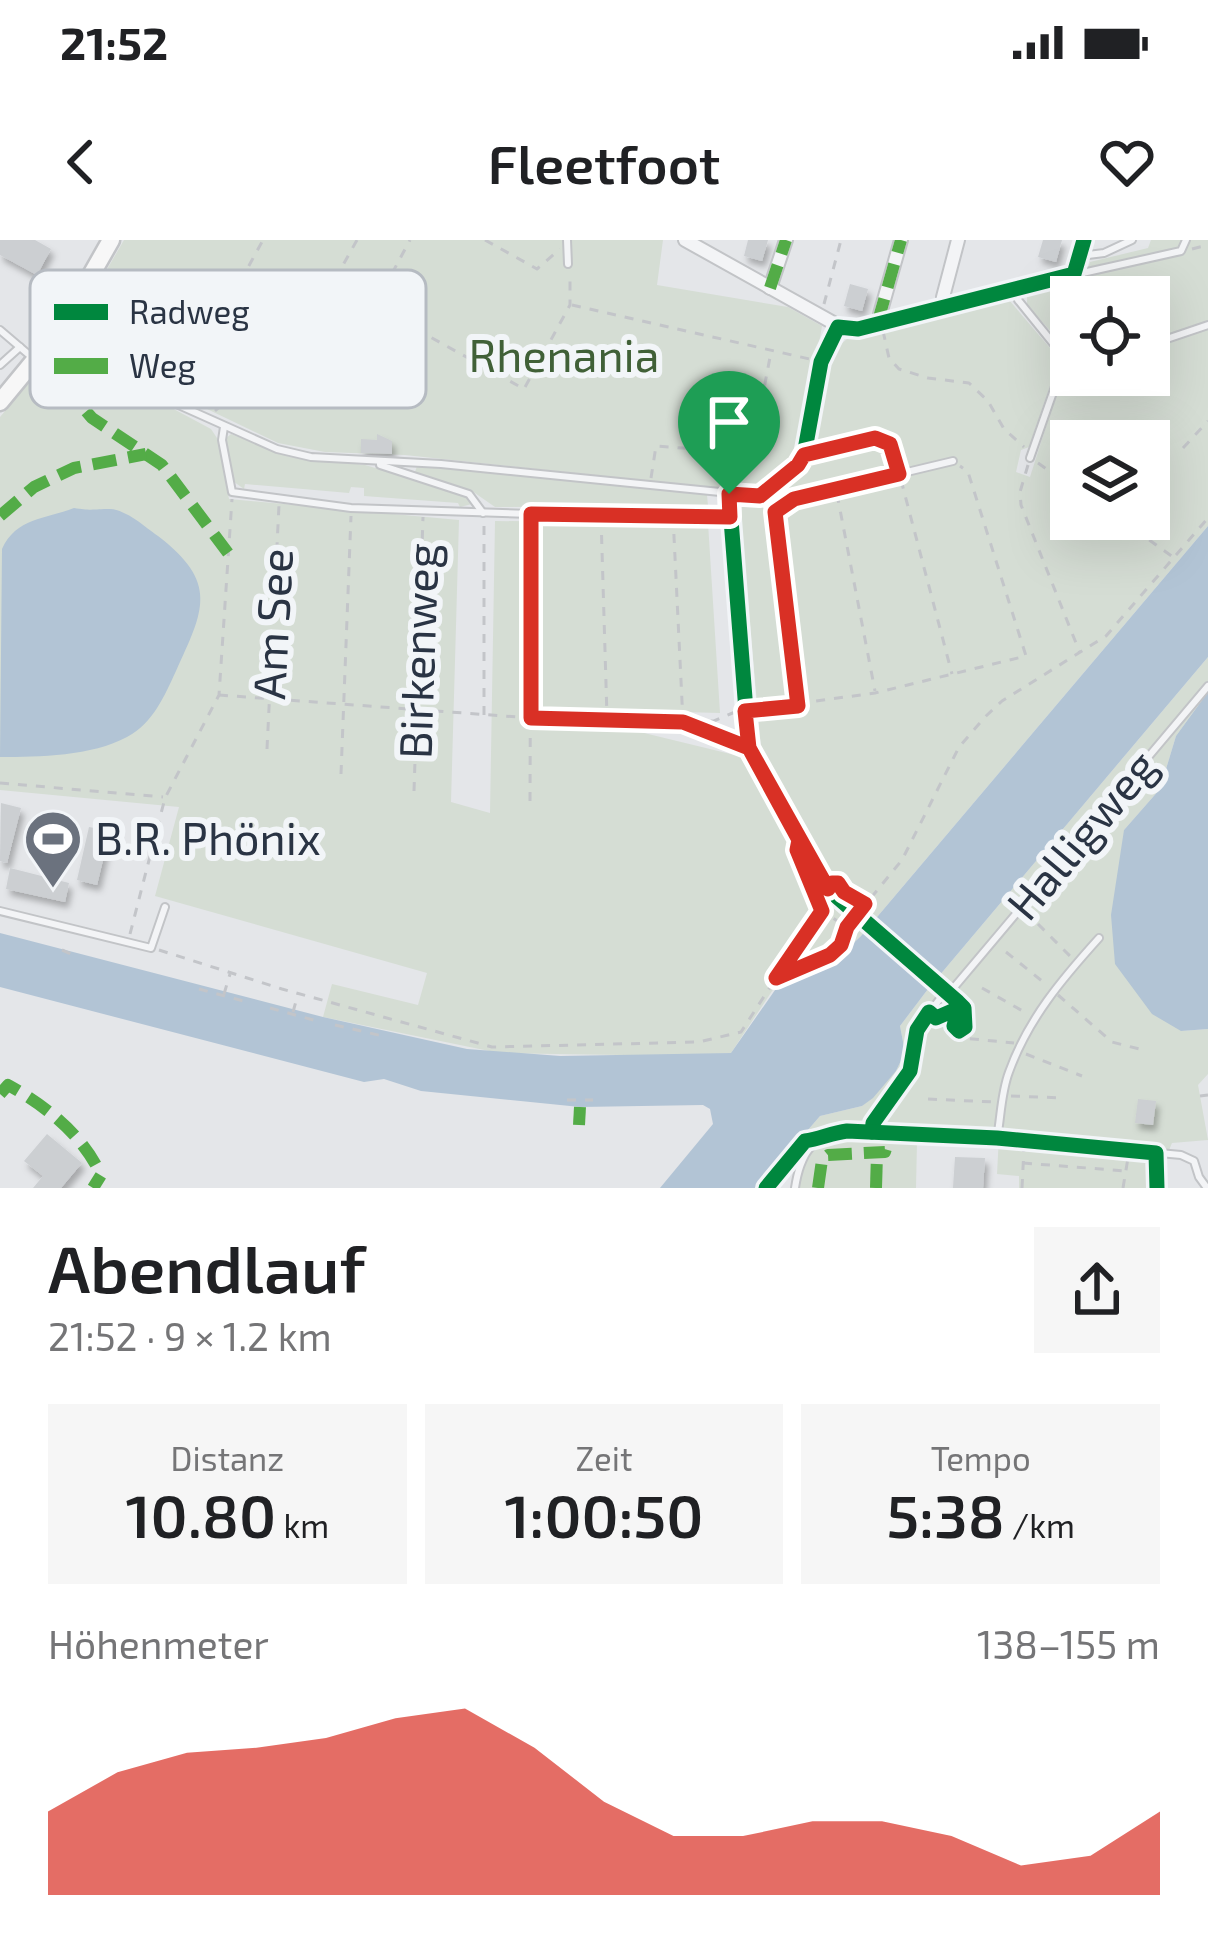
<!DOCTYPE html>
<html lang="de">
<head>
<meta charset="utf-8">
<style>
  body { margin:0; font-family:"Exo 2",sans-serif; background:#f6f6f6; color:#202124; height:100vh; display:flex; flex-direction:column; font-size:45px; white-space:nowrap }
  * { box-sizing:border-box; margin:0 }
  p { font-size:39px; color:#757577 }
  .icon { flex:none; width:66px; height:66px; fill:none; stroke:currentColor; stroke-width:2; stroke-linecap:round; stroke-linejoin:round }
  .map { position:relative; height:948px; overflow:hidden }
  .panel { display:flex; flex-direction:column; background:#fff; flex:1 }
  .panel>* { flex:none }
  .tools { position:absolute; left:1050px; top:36px; display:grid; gap:24px }
  .tools a { display:grid; place-items:center; width:120px; height:120px; border-radius:0px; background:#fff; box-shadow:0 12px 48px #0002; font-size:60px }
  .pin { position:absolute; display:grid; place-items:center; width:102px; height:102px; color:#fff; margin:-123px -51px; border-radius:50% 50% 50% 0; rotate:-45deg; box-shadow:0 0 12px #0007 }
  .pin .icon { rotate:45deg }
  .round { display:grid; place-items:center; flex:none; width:126px; height:126px; border-radius:0px; background:#f6f6f6 }
  .summary { display:flex; align-items:center; justify-content:space-between; height:204px; padding:0 48px }
  h1 { font-size:66px; font-weight:600; line-height:90px }
  .stats { display:grid; grid-template-columns:repeat(3,1fr); gap:18px; height:204px; padding:12px 48px }
  .stats div { display:grid; align-content:center; border-radius:0px; background:#f6f6f6; text-align:center }
  .stats b { font-size:60px; font-weight:600 }
  .stats small { font-size:33px; font-weight:400 }
  .stats p { font-size:33px }
  .chart { height:336px; padding:24px 48px }
  .chart p { display:flex; justify-content:space-between }
  .chart svg { width:100%; height:216px; margin-top:12px; fill:#d93025; opacity:.7 }
  .status { display:flex; justify-content:space-between; align-items:center; height:84px; padding:0 60px; background:#fff; direction:ltr }
  .status svg { height:33px; fill:currentColor }
  header { display:flex; justify-content:space-between; align-items:center; height:156px; padding:0 48px; background:#fff; font-size:54px; font-weight:600 }
  .map>svg:first-child { display:block }
  .green { fill:#d5ddd4; fill-rule:evenodd }
  .water { fill:#b2c4d5 }
  .building { fill:#cccfd2; filter:url(#shadow) }
  .lines { fill:none; stroke-linecap:round; stroke-linejoin:round }
  .lane-casing { stroke:#c2c4c7; stroke-width:10 }
  .street-casing { stroke:#c2c4c7; stroke-width:16 }
  .secondary-casing { stroke:#c2c4c7; stroke-width:21 }
  .path { stroke:#c3c5c9; stroke-width:3; stroke-dasharray:9 9; stroke-linecap:butt }
  .lane { stroke:#f3f4f6; stroke-width:6 }
  .street { stroke:#f3f4f6; stroke-width:12 }
  .secondary { stroke:#f7f7f7; stroke-width:16 }
  .quiet { stroke:#53ac47; stroke-width:12; stroke-dasharray:24 12; stroke-linecap:butt }
  .cycleway-casing { stroke:#f2f5f8; stroke-width:22 }
  .cycleway { stroke:#00873e; stroke-width:15 }
  .route-casing { stroke:#fff; stroke-width:24 }
  .route { stroke:#d93025; stroke-width:15 }
  .labels { text-anchor:middle; stroke-width:12; stroke-linejoin:round; paint-order:stroke }
  .park-label { font-size:45px; fill:#406037; stroke:#f2f5f8 }
  .street-label { font-size:45px; fill:#2a3444; stroke:#f2f5f8 }
  .poi-label { font-size:45px; fill:#2a3444; stroke:#f2f5f8; text-anchor:start }
  .key { fill:#f2f5f8; stroke:#b6bbc2; stroke-width:3 }
  .key-label { font-size:33px; fill:#2a3444 }
</style>
</head>
<body>
<div class="status"><b>21:52</b><svg viewBox="0 0 49 12"><path d="M0 12V9h3v3zM5 12V6h3v6zM10 12V3h3v9zM15 12V0h3v12zM26 1h20v11H26zM47 4h2v5h-2z"/></svg></div>
<header><svg class="icon" aria-label="back" viewBox="0 0 24 24"><path d="M15 5l-7 7 7 7"/></svg>Fleetfoot<svg class="icon" aria-label="heart" viewBox="0 0 24 24"><path d="M12 20l-8-8c-3-5 5-10 8-4 3-6 11-1 8 4z"/></svg></header>
<div class="map">
<svg width="1208" height="948" viewBox="0 0 1208 948">
  <defs>
    <filter id="shadow"><feDropShadow dx="3.5" dy="6" stdDeviation="3" flood-color="#0004"/></filter>
  </defs>
  <rect width="100%" height="100%" fill="#e4e6e9"/>
  <g class="green">
    <path d="M124 0H663L657 45 788 67 822 86 799 217 764 248 754 252 405 215 325 212 278 203 134 134 75 91 74 86Z"/>
    <path d="M1151 0H1208V286L861 696 841 715 776 745 731 813 689 816 499 813 323 777 332 744 418 765 427 733 155 656 179 567 0 550V177L65 100 71 99 140 151 211 189 219 201 229 259 459 280 451 562 490 573 495 281 708 283 720 473 611 470 607 484 747 518 761 508 739 261 762 262 812 221 810 210 827 116 847 99 1009 60 1056 115 1058 123 1029 207 1021 210 1016 232 1030 237 1062 136 1071 126V135H1149V57H1071V114L1027 65V55L1084 41 1090 22 1148 8ZM1071 201H1149V279H1071Z"/>
    <path d="M231 194 290 217 365 225 410 238 466 256 472 264 460 267 458 263 364 256V248L351 247 349 253 245 244 244 249 230 239 224 200Z"/>
    <path d="M417 226 707 255 708 266 495 267 472 251 419 234 415 232Z"/>
    <path d="M1208 417V452L1176 496 1160 549 1124 590 1181 791 1208 789V834L1198 845 1208 900 1172 903 1153 948H1019V936L997 934 999 896 827 884C802 899 790 926 771 948H758L820 876 862 866 896 831 905 812 900 786 928 749Z"/>
    <path d="M820 899 917 902 916 948H799L802 921Z"/>
  </g>
  <g class="water">
    <path d="M74 268C92 271 94 269 110 269 127 270 145 287 158 296 219 343 204 370 176 431 164 457 153 483 127 497 92 516 39 517 0 517L2 309C16 278 45 279 74 268Z"/>
    <path d="M1208 286V417L928 749 900 786 905 812 896 831 873 858 862 866 820 876 758 948H660L713 884 710 869 703 865 580 867 421 851 384 839 364 842 0 747V693L323 777 467 809 560 816 731 813 782 740 841 715 861 696Z"/>
    <path d="M1208 452V789L1181 791 1152 774 1115 724 1111 675 1124 590 1160 549 1176 496Z"/>
  </g>
  <g class="building">
    <path d="M0 0H35L51 9 37 35 0 15Z"/>
    <path d="M748 0H768L762 21 744 16Z"/>
    <path d="M1043 0H1062L1056 22 1038 17Z"/>
    <path d="M850 44 868 49 862 71 844 66Z"/>
    <path d="M377 194 392 201V214L361 213V199L377 200Z"/>
    <path d="M1 563 21 568 7 623 0 621Z"/>
    <path d="M89 587 110 591 97 645 77 640Z"/>
    <path d="M10 628 69 643 65 662 6 649Z"/>
    <path d="M1138 859 1156 861 1153 885 1135 883Z"/>
    <path d="M47 894 82 923 61 948H33L43 936 24 921Z"/>
    <path d="M955 917 985 918 983 948H953Z"/>
  </g>
  <g class="lines">
    <g class="lane-casing">
      <g id="lane">
        <path d="M567 0 568 24"/>
        <path d="M1080 16 1104 13 1132 0"/>
        <path d="M1078 34 1181 11 1186 0"/>
        <path d="M1016 49 1018 60 1065 118H1071"/>
        <path d="M0 90 34 119"/>
        <path d="M63 90 145 150 277 209 311 217 441 224 760 256 798 225 804 215 821 122 838 87"/>
        <path d="M1149 105 1208 85"/>
        <path d="M0 125 20 107"/>
        <path d="M224 187 222 200 232 252 351 268 531 274"/>
        <path d="M804 215 875 198 890 204 899 234"/>
        <path d="M1030 218 1065 118"/>
        <path d="M380 221V225L469 254 483 273"/>
        <path d="M794 259 953 221"/>
        <path d="M0 671 151 708 165 667"/>
        <path d="M872 892 873 883 910 831 920 785 942 756 956 745 1208 446"/>
        <path d="M997 898C1001 877 1001 853 1009 832 1028 779 1062 739 1099 698"/>
        <path d="M795 948C800 915 812 894 847 891L997 898 1181 915 1194 921 1199 937 1207 948"/>
      </g>
    </g>
    <g class="street-casing">
      <g id="street">
        <path d="M685 0 846 90 1074 34 1084 0"/>
        <path d="M770 48 786 0"/>
        <path d="M944 66 943 57 958 0"/>
        <path d="M882 82 880 74 901 0"/>
        <path d="M1156 913 1157 948"/>
      </g>
    </g>
    <g class="secondary-casing">
      <path id="secondary" d="M0 162 61 88 111 0"/>
    </g>
    <g class="path">
      <path d="M357 0 333 43 524 149 570 65V34"/>
      <path d="M485 0 537 29 560 9"/>
      <path d="M1192 9 1208 5"/>
      <path d="M824 64 841 0"/>
      <path d="M375 65 410 0"/>
      <path d="M572 65 814 120"/>
      <path d="M315 75 332 45"/>
      <path d="M883 91 889 118 899 129 928 138 969 143 988 161 1004 189 1024 207"/>
      <path d="M242 148 258 138 369 125"/>
      <path d="M754 152 763 154 771 112"/>
      <path d="M215 171 241 148 240 119 211 95 263 0"/>
      <path d="M1131 201 1134 197"/>
      <path d="M1183 208 1208 181"/>
      <path d="M1038 223 1071 246"/>
      <path d="M1028 225 1020 252 1021 265 1080 413"/>
      <path d="M651 238 656 206 695 209 701 176"/>
      <path d="M901 240 952 434"/>
      <path d="M837 254 875 451"/>
      <path d="M729 261 749 509 828 649 845 666"/>
      <path d="M784 264 774 275 798 464"/>
      <path d="M539 274 730 277"/>
      <path d="M673 276 683 482 714 481 735 472 875 453 1026 416 968 232 960 226"/>
      <path d="M601 277 607 477"/>
      <path d="M1120 279 1173 317"/>
      <path d="M219 455 531 478 683 482 749 509"/>
      <path d="M484 475V282"/>
      <path d="M267 509 279 265"/>
      <path d="M341 534 351 276"/>
      <path d="M0 543 163 557"/>
      <path d="M414 551 423 277"/>
      <path d="M530 561 531 281"/>
      <path d="M799 600 797 610 822 671 845 686"/>
      <path d="M830 646 838 643 844 652 863 662"/>
      <path d="M840 662 842 682"/>
      <path d="M1038 684 1071 717"/>
      <path d="M130 694 165 558 219 455 232 259"/>
      <path d="M62 710 76 716"/>
      <path d="M159 710 282 749 492 807 699 802 741 792 776 738 830 715 841 705 847 687 902 620 959 507 986 476 1002 461 1106 396 1208 278"/>
      <path d="M1006 712 1047 745"/>
      <path d="M777 737 822 671"/>
      <path d="M982 748 1028 774"/>
      <path d="M199 749 247 762"/>
      <path d="M224 754 230 734"/>
      <path d="M1058 755 1112 802 1147 811"/>
      <path d="M270 768 317 781"/>
      <path d="M293 772 298 754"/>
      <path d="M938 778 952 771 956 778 954 786 963 790 966 774 958 762"/>
      <path d="M335 785 387 797"/>
      <path d="M952 797 1014 803"/>
      <path d="M1026 814 1082 836"/>
      <path d="M1011 856 1065 858"/>
      <path d="M1200 856 1208 855"/>
      <path d="M928 859 994 862"/>
      <path d="M567 860H593"/>
      <path d="M1023 923 1126 931"/>
      <path d="M1022 948 1024 908"/>
      <path d="M1123 948 1128 918"/>
    </g>
    <use href="#lane" class="lane"/>
    <use href="#street" class="street"/>
    <use href="#secondary" class="secondary"/>
    <g class="quiet">
      <path d="M770 48 786 0"/>
      <path d="M882 82 880 74 901 0"/>
      <path d="M36 120 60 141 92 178 162 225 228 313"/>
      <path d="M0 276 34 247 74 228 146 214"/>
      <path d="M0 854 8 845C46 866 83 895 101 935L93 948"/>
      <path d="M579 885 580 867"/>
      <path d="M818 948 822 920 828 915 885 912 890 894"/>
      <path d="M876 948 877 914"/>
    </g>
    <g class="cycleway-casing">
      <g id="cycleway">
        <path d="M872 892 873 883 910 831 917 790 929 772 936 778 952 771 956 778 954 786 959 791 965 787 964 768 958 762 828 649 749 509 729 254 760 256 798 225 804 215 821 122 838 87 858 89 1074 34 1084 0"/>
        <path d="M766 948 805 901C820 899 831 893 847 891L997 898 1156 913 1157 948"/>
      </g>
    </g>
    <use href="#cycleway" class="cycleway"/>
  </g>
  <g class="lines">
    <g class="route-casing">
      <path id="route" d="M729 254 730 277 531 274V478L683 482 749 508 799 600 797 610 822 671 776 738 830 715 841 705 847 687 865 664 844 652 838 643H832L828 649 749 508 745 471 798 466 775 272 794 259 899 234 890 204 875 198 804 215 798 225 760 256 729 254"/>
    </g>
    <use href="#route" class="route"/>
  </g>
  <defs>
    <g id="stadium-pin" transform="scale(3)"><path d="M0 17L-7.5 6A9.5 9.5 0 1 1 7.5 6Z" fill="#6b727e" stroke="#f2f5f8"/><path d="M0-5a6.5 5 0 1 0 0 10a6.5 5 0 1 0 0-10ZM-3.5-1.8h7v3.6h-7Z" fill="#fff"/></g>
  </defs>
  <g fill-rule="evenodd">
    <use href="#stadium-pin" x="53" y="599"/>
  </g>
  <g class="labels">
    <g class="park-label">
      <text x="564" y="132">Rhenania</text>
    </g>
    <g class="street-label">
      <text transform="translate(273 384) rotate(-87)" y="16">Am See</text>
      <text transform="translate(419 411) rotate(-88)" y="16">Birkenweg</text>
      <text transform="translate(1082 595) rotate(-50)" y="16">Halligweg</text>
    </g>
    <g class="poi-label">
      <text x="95" y="615">B.R. Phönix</text>
    </g>
  </g>
  <rect x="30" y="30" width="396" height="138" rx="18" class="key"/>
  <rect x="54" y="64" width="54" height="16" fill="#00873e"/>
  <rect x="54" y="118" width="54" height="16" fill="#53ac47"/>
  <g class="key-label">
    <text x="129" y="84">Radweg</text>
    <text x="129" y="138">Weg</text>
  </g>
</svg>
<div class="tools">
<a><svg class="icon" aria-label="locate" viewBox="0 0 24 24"><circle cx="12" cy="12" r="6"/><path d="M12 2v4M12 18v4M2 12h4M18 12h4"/></svg></a>
<a><svg class="icon" aria-label="layers" viewBox="0 0 24 24"><path d="M12 4l9 5-9 5-9-5zM3 14l9 5 9-5"/></svg></a>
</div>
<div class="pin" style="left:729px;top:254px;background:#1e9e55"><svg class="icon" aria-label="arrive" viewBox="0 0 24 24"><path d="M6 21V4h12l-3 4 3 4H6"/></svg></div>
</div>
<section class="panel">
<div class="summary"><div><h1>Abendlauf</h1><p>21:52 · 9 × 1.2 km</p></div><a class="round"><svg class="icon" aria-label="share" viewBox="0 0 24 24"><path d="M12 15V3M7 8l5-5 5 5M5 13v7h14v-7"/></svg></a></div>
<div class="stats">
<div><p>Distanz</p><b>10.80<small> km</small></b></div>
<div><p>Zeit</p><b>1:00:50</b></div>
<div><p>Tempo</p><b>5:38<small> /km</small></b></div>
</div>
<div class="chart"><p><span>Höhenmeter</span>138–155 m</p>
<svg viewBox="0 0 160 44" preserveAspectRatio="none"><path d="M0 44V27L10 19L20 15L30 14L40 12L50 8L60 6L70 14L80 25L90 32L100 32L110 29L120 29L130 32L140 38L150 36L160 27V44z"/></svg>
</div>
</section>
</body>
</html>
